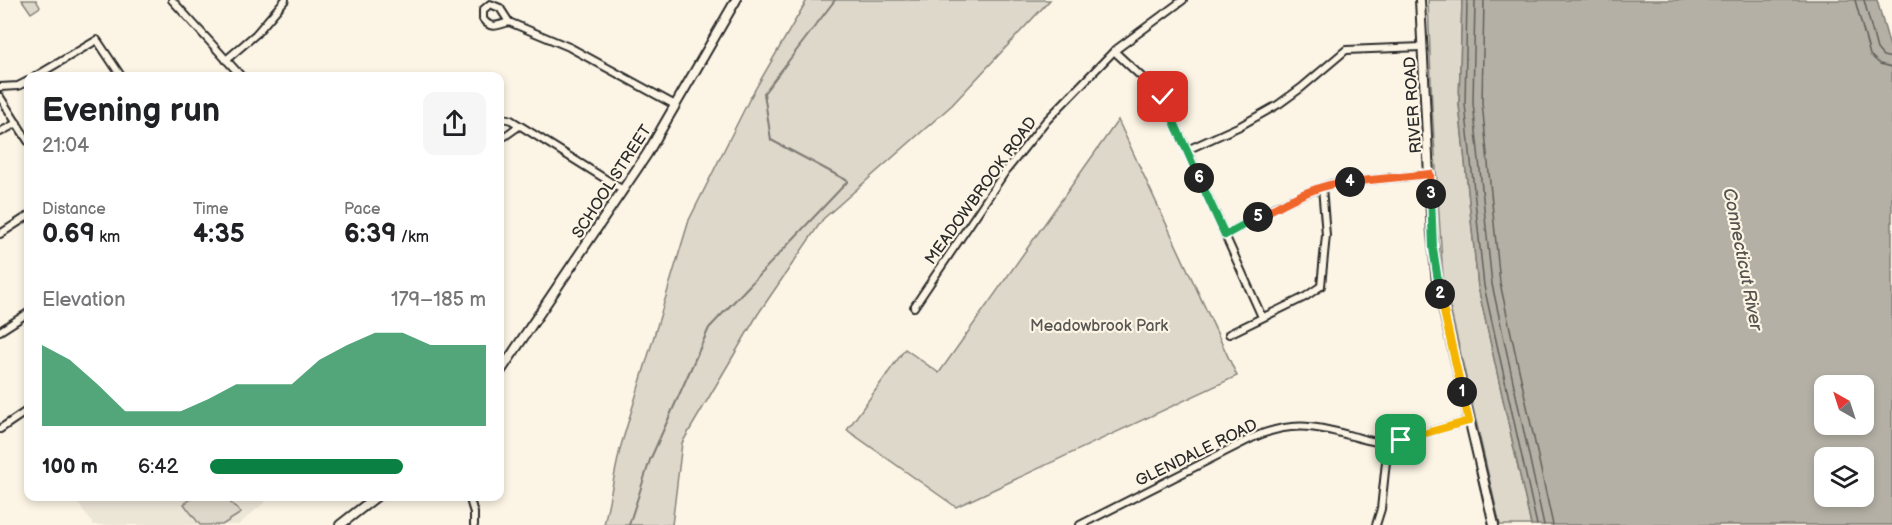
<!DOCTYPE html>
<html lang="en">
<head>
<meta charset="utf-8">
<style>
  body { margin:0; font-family:"Balsamiq Sans",sans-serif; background:#f6f6f6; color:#202124; height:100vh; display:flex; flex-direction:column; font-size:22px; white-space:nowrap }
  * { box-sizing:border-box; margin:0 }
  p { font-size:20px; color:#757577 }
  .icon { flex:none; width:33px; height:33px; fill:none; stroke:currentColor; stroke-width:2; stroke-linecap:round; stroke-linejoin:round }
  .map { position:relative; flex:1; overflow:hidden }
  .details { position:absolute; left:24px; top:72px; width:480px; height:429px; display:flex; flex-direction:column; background:#fff; border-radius:12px; box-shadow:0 3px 9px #0003 }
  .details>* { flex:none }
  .needle { width:39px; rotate:321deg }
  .controls { position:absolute; left:1814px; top:375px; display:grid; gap:12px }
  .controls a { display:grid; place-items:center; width:60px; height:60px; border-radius:12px; background:#fff; box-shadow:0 3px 9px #0003; font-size:30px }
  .pin { position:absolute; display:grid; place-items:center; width:51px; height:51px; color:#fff; margin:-26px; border-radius:12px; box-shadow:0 3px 9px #0006 }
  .km { position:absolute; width:30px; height:30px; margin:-15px; border-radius:50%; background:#222; color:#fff; font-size:16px; line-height:30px; text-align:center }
  .round { display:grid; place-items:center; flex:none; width:63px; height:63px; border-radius:12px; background:#f6f6f6 }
  .summary { display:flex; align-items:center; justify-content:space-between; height:102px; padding:0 18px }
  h1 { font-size:33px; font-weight:700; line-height:45px }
  .stats { display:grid; grid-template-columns:repeat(3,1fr); gap:9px; height:102px; padding:6px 18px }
  .stats div { display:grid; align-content:center }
  .stats b { font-size:26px; font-weight:700 }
  .stats small { font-size:16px; font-weight:400 }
  .stats p { font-size:16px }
  .chart { height:168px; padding:12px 18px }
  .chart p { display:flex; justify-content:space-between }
  .chart svg { width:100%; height:108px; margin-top:6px; fill:#0b8043; opacity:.7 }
  ul { padding:0 18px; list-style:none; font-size:20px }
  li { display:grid; grid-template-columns:96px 72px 1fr; align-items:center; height:45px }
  li i { height:15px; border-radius:8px; background:#0b8043 }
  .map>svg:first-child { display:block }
  .built { fill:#ece6d7 }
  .green { fill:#ded8ca; stroke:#84827a; stroke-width:1.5 }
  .water { fill:#b4b0a5; stroke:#7d7b74; stroke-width:1.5; fill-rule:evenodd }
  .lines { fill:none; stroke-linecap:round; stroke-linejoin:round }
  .shore { stroke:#62605c; stroke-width:1.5 }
  .stream { stroke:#7d7b74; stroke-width:2 }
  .minor-casing { stroke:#2b2b2b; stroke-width:10 }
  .tertiary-casing { stroke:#2b2b2b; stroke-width:12 }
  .minor { stroke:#fcf5e5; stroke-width:6 }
  .tertiary { stroke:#fcf5e5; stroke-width:8 }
  .split-1-casing { stroke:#fff; stroke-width:12 }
  .split-2-casing { stroke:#fff; stroke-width:12 }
  .split-3-casing { stroke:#fff; stroke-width:12 }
  .split-4-casing { stroke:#fff; stroke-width:12 }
  .split-5-casing { stroke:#fff; stroke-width:12 }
  .split-6-casing { stroke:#fff; stroke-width:12 }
  .split-7-casing { stroke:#fff; stroke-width:12 }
  .split-1 { stroke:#f5b400; stroke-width:8 }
  .split-2 { stroke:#f5b400; stroke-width:8 }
  .split-3 { stroke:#22a559; stroke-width:8 }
  .split-4 { stroke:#f0652b; stroke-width:8 }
  .split-5 { stroke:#f0652b; stroke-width:8 }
  .split-6 { stroke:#22a559; stroke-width:8 }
  .split-7 { stroke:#22a559; stroke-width:8 }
  .labels { text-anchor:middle; stroke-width:4.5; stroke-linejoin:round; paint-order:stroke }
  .street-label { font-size:16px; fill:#2b2b2b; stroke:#fcf5e5 }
  .park-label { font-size:16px; fill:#585653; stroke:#fcf5e5 }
  .water-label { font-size:18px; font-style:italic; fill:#545350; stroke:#fcf5e5 }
</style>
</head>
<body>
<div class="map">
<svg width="1892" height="525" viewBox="0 0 1892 525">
  <rect width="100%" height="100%" fill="#fcf5e5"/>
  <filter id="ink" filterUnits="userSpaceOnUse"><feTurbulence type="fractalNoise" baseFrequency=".0167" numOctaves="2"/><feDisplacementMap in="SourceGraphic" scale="12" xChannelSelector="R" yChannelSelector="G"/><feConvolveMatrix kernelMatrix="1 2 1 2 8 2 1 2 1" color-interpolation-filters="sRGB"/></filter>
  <g filter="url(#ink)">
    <path class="built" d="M260 496 265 502 238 525H94L73 497Z"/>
    <g class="green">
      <path d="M22 0H36L40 7 31 13Z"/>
      <path d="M807 0H1050L952 105 823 219 758 314 682 443 672 525H604L620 449 689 220 750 98Z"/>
      <path d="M1428 0H1462L1459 104 1478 287 1531 525H1500L1443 277 1432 107Z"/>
      <path d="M1118 120 1237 376 956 507 847 430 905 349 939 373Z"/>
      <path d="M196 496 225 497 241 513 222 525H200L184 504Z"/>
    </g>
    <path class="water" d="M1462 0H1877L1892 54V525H1531L1478 287 1459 104ZM1824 386H1863V424H1824ZM1824 458H1863V496H1824Z"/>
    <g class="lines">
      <g class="shore">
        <path d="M1467 0 1465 104 1484 286 1537 525"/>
        <path d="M1475 0 1473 103 1492 284 1544 525"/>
        <path d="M1484 0 1482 103 1500 283 1553 525"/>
        <path d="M1855 0 1870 55 1880 64 1892 67"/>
        <path d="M1864 0 1877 49 1883 56 1892 58"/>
      </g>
      <path class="stream" d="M629 525 650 460 709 328 848 181 771 140 764 93 835 0"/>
      <g class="minor-casing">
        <g id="minor">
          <path d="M172 0 241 76"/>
          <path d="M509 22C498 25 491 30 483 19V10L490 4 500 8 509 22 569 47 675 105"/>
          <path d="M1114 51 1163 97 1262 317"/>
          <path d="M226 60 256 34 285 0"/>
          <path d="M36 76 97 40 121 76"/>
          <path d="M0 87 18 86 28 81"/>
          <path d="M0 97 28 141"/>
          <path d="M500 117 511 120 623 190"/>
          <path d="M0 132 17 123"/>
          <path d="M500 137 505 136 519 126"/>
          <path d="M1187 150 1240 126 1279 104 1301 88 1346 50 1422 47"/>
          <path d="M0 234 28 216"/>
          <path d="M1225 235 1275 207 1306 193 1331 184 1430 174"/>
          <path d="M914 307 1005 172 1045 122 1114 51 1183 0"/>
          <path d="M0 331 28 313"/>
          <path d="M1229 334 1305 297 1321 286 1326 235 1322 187"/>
          <path d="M0 429 28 410"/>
          <path d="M469 496 474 513V525"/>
          <path d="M1080 525 1252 438C1290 421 1313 425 1352 436 1364 439 1375 443 1388 443L1469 421"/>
          <path d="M1376 525 1381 509 1388 443"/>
        </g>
      </g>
      <g class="tertiary-casing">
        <g id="tertiary">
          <path d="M1420 0 1432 234 1437 282 1494 525"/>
          <path d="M500 372 647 154 736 0"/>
          <path d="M340 525 377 496"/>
        </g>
      </g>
      <use href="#minor" class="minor"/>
      <use href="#tertiary" class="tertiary"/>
    </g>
  </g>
  <g class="lines" filter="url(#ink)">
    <g class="split-1-casing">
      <path id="split-1" d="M1401 440 1469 421 1462 392"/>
    </g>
    <g class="split-2-casing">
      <path id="split-2" d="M1440 294 1462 392"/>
    </g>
    <g class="split-3-casing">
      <path id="split-3" d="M1431 194 1433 248 1440 294"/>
    </g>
    <g class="split-4-casing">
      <path id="split-4" d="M1350 182 1430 174 1431 194"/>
    </g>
    <g class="split-5-casing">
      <path id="split-5" d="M1258 217C1286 202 1318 183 1350 182"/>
    </g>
    <g class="split-6-casing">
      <path id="split-6" d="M1199 178 1225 235 1258 217"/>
    </g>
    <g class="split-7-casing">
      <path id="split-7" d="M1163 97 1199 178"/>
    </g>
    <use href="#split-1" class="split-1"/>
    <use href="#split-2" class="split-2"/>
    <use href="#split-3" class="split-3"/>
    <use href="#split-4" class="split-4"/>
    <use href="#split-5" class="split-5"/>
    <use href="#split-6" class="split-6"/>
    <use href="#split-7" class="split-7"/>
  </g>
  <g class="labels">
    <g class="street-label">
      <text transform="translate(1412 105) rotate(-94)" y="6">RIVER ROAD</text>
      <text transform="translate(611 181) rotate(-57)" y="6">SCHOOL STREET</text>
      <text transform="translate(980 190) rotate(-54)" y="6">MEADOWBROOK ROAD</text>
      <text transform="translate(1196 452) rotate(-26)" y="6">GLENDALE ROAD</text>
    </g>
    <g class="park-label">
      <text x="1099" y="331">Meadowbrook Park</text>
    </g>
    <g class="water-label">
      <text transform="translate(1743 259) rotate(79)" y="6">Connecticut River</text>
    </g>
  </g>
</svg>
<div class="controls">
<a><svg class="needle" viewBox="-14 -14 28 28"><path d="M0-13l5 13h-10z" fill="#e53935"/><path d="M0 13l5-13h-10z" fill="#757577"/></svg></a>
<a><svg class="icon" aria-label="layers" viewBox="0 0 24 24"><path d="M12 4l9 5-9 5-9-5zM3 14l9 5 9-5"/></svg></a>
</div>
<div class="pin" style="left:1401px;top:440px;background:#1e9e55"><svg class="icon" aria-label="arrive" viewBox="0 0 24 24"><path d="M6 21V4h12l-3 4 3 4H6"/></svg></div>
<div class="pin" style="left:1163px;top:97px;background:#d93025"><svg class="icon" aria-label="check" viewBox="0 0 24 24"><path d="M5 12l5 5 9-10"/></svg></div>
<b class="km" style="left:1462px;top:392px">1</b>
<b class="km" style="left:1440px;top:294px">2</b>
<b class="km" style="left:1431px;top:194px">3</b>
<b class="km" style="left:1350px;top:182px">4</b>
<b class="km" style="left:1258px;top:217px">5</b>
<b class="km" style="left:1199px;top:178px">6</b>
<section class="details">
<div class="summary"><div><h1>Evening run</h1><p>21:04</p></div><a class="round"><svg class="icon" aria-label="share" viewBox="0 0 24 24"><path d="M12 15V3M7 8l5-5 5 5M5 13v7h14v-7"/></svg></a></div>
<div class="stats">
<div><p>Distance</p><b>0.69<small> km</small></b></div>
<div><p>Time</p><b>4:35</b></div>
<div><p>Pace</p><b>6:39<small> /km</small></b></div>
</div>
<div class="chart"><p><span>Elevation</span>179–185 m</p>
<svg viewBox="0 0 160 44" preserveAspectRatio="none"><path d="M0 44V11L10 17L20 27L30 38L40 38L50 38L60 33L70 27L80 27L90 27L100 17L110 11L120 6L130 6L140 11L150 11L160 11V44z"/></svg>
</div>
<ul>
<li><b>100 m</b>6:42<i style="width:70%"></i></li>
</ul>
</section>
</div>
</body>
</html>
